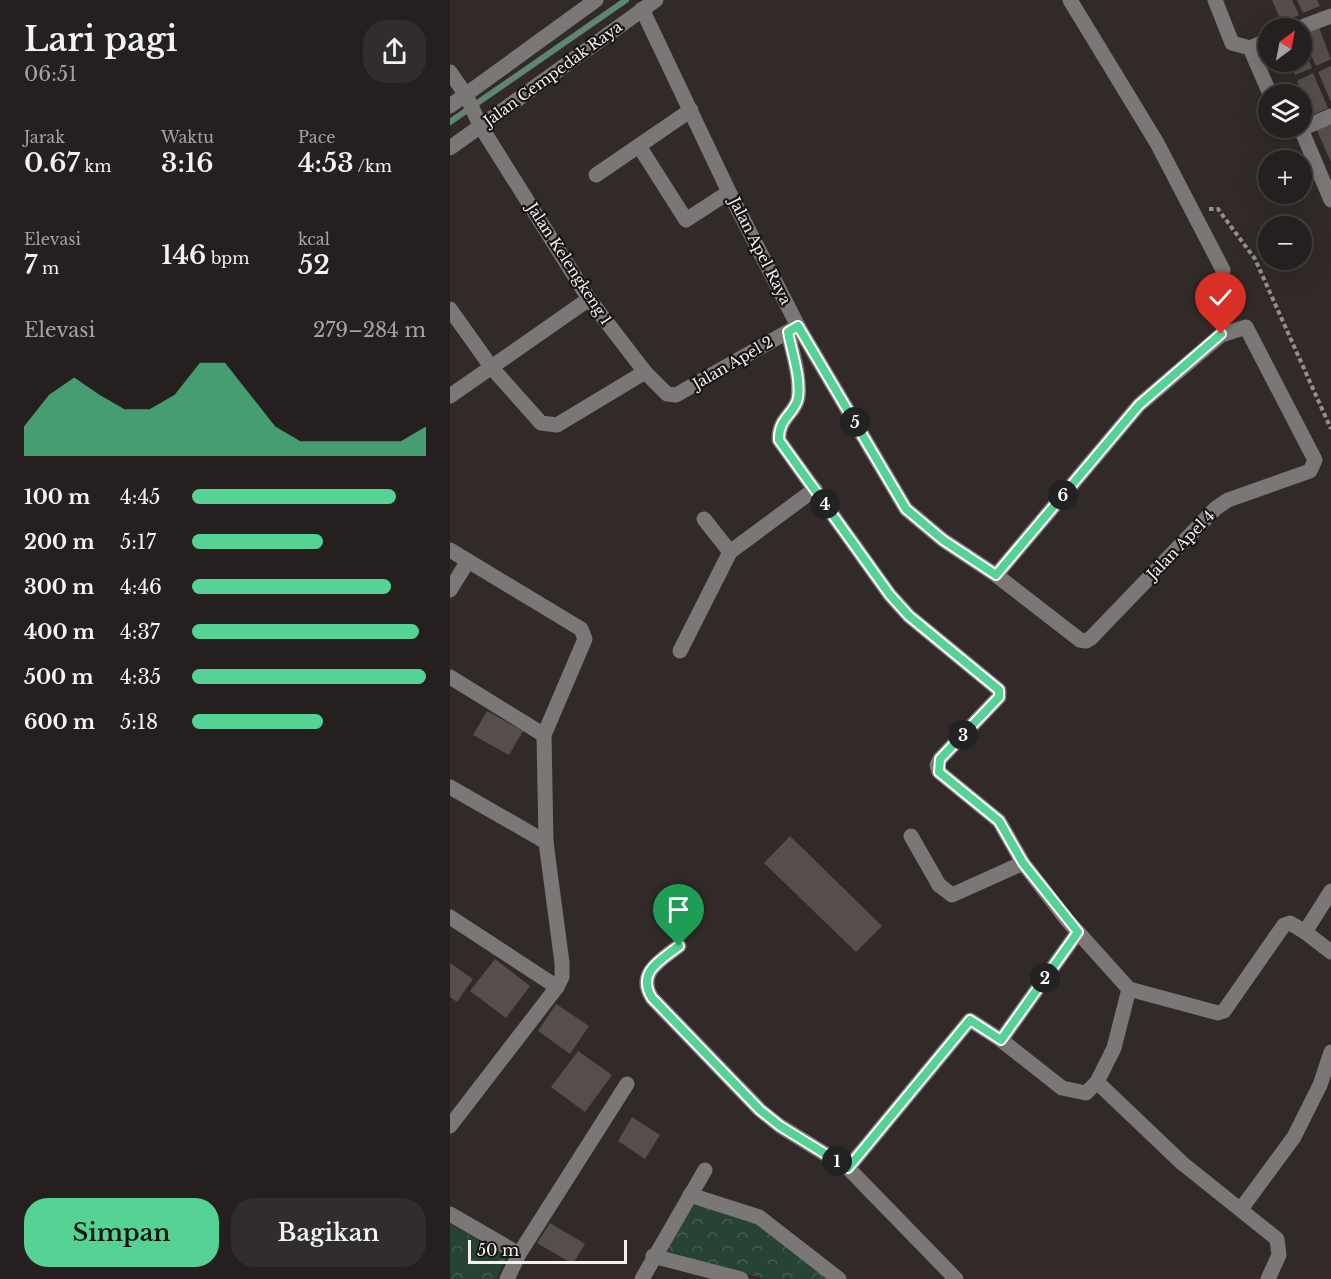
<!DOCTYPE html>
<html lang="id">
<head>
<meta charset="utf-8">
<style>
  body { margin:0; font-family:"Libre Baskerville",serif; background:#312d2c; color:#f1f3f6; height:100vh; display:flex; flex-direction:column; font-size:22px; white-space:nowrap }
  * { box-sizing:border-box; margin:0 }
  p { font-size:20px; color:#a3a3a4 }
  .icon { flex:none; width:33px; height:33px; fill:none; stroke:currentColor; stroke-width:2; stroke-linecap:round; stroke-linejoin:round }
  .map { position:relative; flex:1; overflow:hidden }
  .drawer { display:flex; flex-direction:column; background:#25201f; width:450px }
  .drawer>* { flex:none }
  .needle { width:39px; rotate:32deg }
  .tools { position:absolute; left:808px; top:18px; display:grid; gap:12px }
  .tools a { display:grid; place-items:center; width:54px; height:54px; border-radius:50%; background:#25201f; box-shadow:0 6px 24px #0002,0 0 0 2px #423e3d; font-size:30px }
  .scale { position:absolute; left:18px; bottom:15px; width:159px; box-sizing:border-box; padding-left:6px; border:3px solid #f5f0ef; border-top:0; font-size:16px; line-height:21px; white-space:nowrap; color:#f5f0ef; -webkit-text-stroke:4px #171413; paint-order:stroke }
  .pin { position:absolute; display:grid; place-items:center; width:51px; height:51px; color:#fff; margin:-62px -26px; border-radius:50% 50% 50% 0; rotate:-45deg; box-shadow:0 0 6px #0007 }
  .pin .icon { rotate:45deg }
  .km { position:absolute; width:30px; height:30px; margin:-15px; border-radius:50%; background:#222; color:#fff; font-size:16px; line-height:30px; text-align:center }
  .round { display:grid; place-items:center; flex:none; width:63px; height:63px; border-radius:24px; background:#312d2c }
  .summary { display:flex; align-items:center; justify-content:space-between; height:102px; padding:0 24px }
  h1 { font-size:33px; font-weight:600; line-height:45px }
  .stats { display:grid; grid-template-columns:repeat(3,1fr); gap:9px; height:102px; padding:6px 24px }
  .stats div { display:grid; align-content:center }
  .stats b { font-size:26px; font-weight:600 }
  .stats small { font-size:16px; font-weight:400 }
  .stats p { font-size:16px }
  .chart { height:168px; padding:12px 24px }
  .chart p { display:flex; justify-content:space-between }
  .chart svg { width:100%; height:108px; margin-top:6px; fill:#54d395; opacity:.7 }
  .button { display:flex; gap:12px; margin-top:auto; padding:12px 24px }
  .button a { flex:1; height:69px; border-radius:24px; background:#54d395; color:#111; font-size:24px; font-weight:600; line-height:69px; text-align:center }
  .button a+a { background:#312d2c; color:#f1f3f6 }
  ul { padding:0 24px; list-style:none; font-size:20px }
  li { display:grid; grid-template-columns:96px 72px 1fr; align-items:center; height:45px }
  li i { height:15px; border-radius:8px; background:#54d395 }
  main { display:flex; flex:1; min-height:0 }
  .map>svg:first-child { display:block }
  .park { fill:url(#park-crowns) }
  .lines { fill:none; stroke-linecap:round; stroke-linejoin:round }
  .stream { stroke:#5e8770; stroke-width:6 }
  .building { fill:#564e4d }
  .path { stroke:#948e8d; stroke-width:4; stroke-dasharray:4.5 3; stroke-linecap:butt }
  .minor { stroke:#7b7777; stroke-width:15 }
  .route-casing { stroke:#fff; stroke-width:12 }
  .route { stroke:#54d395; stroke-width:8 }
  .labels { text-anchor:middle; stroke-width:4.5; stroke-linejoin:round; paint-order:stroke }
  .street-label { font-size:15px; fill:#f5f0ef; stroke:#171413 }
</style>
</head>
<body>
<main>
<section class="drawer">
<div class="summary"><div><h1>Lari pagi</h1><p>06:51</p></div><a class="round"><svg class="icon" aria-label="share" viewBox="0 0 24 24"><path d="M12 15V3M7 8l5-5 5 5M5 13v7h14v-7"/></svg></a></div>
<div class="stats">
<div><p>Jarak</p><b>0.67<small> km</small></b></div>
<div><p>Waktu</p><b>3:16</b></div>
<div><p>Pace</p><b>4:53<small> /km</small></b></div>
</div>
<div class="stats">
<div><p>Elevasi</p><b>7<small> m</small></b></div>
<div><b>146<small> bpm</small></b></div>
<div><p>kcal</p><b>52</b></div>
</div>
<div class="chart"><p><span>Elevasi</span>279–284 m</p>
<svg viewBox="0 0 160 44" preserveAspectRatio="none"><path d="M0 44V32L10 19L20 12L30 19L40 25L50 25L60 19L70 6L80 6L90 19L100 32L110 38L120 38L130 38L140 38L150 38L160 32V44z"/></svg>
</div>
<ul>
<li><b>100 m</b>4:45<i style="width:87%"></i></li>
<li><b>200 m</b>5:17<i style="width:56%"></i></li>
<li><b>300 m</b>4:46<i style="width:85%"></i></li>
<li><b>400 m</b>4:37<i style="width:97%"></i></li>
<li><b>500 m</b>4:35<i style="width:100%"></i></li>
<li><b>600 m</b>5:18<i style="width:56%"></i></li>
</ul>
<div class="button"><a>Simpan</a><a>Bagikan</a></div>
</section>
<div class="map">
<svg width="881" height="1279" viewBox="0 0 881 1279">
  <defs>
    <pattern id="park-crowns" width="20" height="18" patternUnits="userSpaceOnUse" patternTransform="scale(1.5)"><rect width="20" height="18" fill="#264333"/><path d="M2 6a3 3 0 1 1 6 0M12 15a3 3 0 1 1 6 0" fill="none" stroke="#465e51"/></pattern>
  </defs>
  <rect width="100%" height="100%" fill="#312a29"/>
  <g class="park">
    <path d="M246 1202 304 1221 380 1279H314L214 1250Z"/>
    <path d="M0 1224 57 1256 46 1279H0Z"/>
  </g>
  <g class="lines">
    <path class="stream" d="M0 122 176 0"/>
  </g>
  <g class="building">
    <path d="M822 0H842L849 15 832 23Z"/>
    <path d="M847 0H867L870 6 853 13Z"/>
    <path d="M868 25 881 59 866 66 852 34Z"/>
    <path d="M852 45 862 68 845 75 839 62H852Z"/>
    <path d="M881 66V102L868 72Z"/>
    <path d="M863 73 878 108 862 115 847 81Z"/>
    <path d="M881 119V162L865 126Z"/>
    <path d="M37 711 73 731 59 755 23 735Z"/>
    <path d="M340 836 432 926 406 952 314 863Z"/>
    <path d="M45 959 80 986 56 1018 20 991Z"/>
    <path d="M0 963 23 979 7 1002 0 997Z"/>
    <path d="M106 1004 139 1026 120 1054 88 1031Z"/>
    <path d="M128 1051 162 1075 135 1112 101 1087Z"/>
    <path d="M182 1117 210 1135 195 1159 168 1141Z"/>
    <path d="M100 1223 135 1244 123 1264 87 1243Z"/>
  </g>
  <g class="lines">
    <path class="path" d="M759 209H768L805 259 881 429"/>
    <g class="minor">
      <path d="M620 0 707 143 773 270"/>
      <path d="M765 0 782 43 800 48 820 94"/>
      <path d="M192 9 279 192 348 326 456 509 493 540 546 575 630 640 636 641 641 638 766 508 778 500 860 471 865 460 796 327 771 335 689 405 546 575"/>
      <path d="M849 28 881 16"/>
      <path d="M800 48 819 40"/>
      <path d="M0 72 16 95 31 127 139 299 195 372 217 394 226 395 346 327"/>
      <path d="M0 106 146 0"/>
      <path d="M847 128 851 129 881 200"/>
      <path d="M851 129 881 116"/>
      <path d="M189 146 236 220 279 192"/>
      <path d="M0 148 206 0"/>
      <path d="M146 175 241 110"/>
      <path d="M0 309 42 368 91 423 107 425 195 372"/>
      <path d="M338 332C342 352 351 377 348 398 345 414 328 418 329 440L440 595 459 616 549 690V697L490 759 487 765 489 772 549 821 573 863 617 920 679 989 768 1013 774 1011 834 925 840 923 855 932 881 891"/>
      <path d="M0 396 139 299"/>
      <path d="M254 519 280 552 365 489"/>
      <path d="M0 550 131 629 135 639 94 735 96 842 112 963V977L107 987 0 1126"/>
      <path d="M0 590 18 561"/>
      <path d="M230 651 280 552"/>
      <path d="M0 677 94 735"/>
      <path d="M0 787 96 842"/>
      <path d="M461 836 489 885 502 895 573 863"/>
      <path d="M0 917 107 987"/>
      <path d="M628 932 551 1040 612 1088 636 1093 647 1082"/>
      <path d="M855 932 881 952"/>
      <path d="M229 946C211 960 186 973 202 998L310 1110 330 1126 398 1168 506 1279"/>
      <path d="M679 989 664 1048 647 1082 732 1163 827 1239 829 1255 818 1279"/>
      <path d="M398 1168 520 1020 551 1040"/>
      <path d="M240 1195 309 1217 389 1279"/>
      <path d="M791 1209 844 1137 870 1085 881 1052"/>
      <path d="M0 1214 69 1254"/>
      <path d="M203 1256 291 1279"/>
      <path d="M57 1279 69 1254 177 1084"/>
      <path d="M192 1279 255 1170"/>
    </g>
  </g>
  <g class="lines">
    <g class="route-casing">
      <path id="route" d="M229 946C211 960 186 972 202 998L310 1110 330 1126 398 1168 520 1020 551 1040 628 932 573 863 549 821 489 772 490 759 549 697V690L459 616 440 595 329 440C328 418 345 414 348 398 351 377 342 353 338 332L348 326 456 509 493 540 546 575 689 405 771 334"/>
    </g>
    <use href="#route" class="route"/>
  </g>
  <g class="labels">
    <g class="street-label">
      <text transform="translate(103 74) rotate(-36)" y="5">Jalan Cempedak Raya</text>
      <text transform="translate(310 251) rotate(63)" y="5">Jalan Apel Raya</text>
      <text transform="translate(119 264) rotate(57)" y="5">Jalan Kelengkeng 1</text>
      <text transform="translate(283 363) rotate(-30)" y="5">Jalan Apel 2</text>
      <text transform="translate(731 545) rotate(-46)" y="5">Jalan Apel 4</text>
    </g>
  </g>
</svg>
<div class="tools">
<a><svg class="needle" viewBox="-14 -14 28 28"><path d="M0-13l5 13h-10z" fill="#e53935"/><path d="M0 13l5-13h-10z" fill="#a3a3a4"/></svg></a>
<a><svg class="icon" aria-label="layers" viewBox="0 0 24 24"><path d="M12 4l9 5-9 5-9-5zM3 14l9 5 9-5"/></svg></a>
<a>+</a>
<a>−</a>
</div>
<div class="scale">50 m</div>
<div class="pin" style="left:229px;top:946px;background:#1e9e55"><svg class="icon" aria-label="arrive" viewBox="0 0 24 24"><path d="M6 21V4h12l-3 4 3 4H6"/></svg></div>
<div class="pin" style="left:771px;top:334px;background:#d93025"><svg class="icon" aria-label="check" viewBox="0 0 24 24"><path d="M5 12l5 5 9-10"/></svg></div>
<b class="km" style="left:387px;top:1161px">1</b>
<b class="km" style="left:595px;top:978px">2</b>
<b class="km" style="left:513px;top:735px">3</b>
<b class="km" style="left:375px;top:504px">4</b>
<b class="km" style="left:405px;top:422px">5</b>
<b class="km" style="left:613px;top:495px">6</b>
</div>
</main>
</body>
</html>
